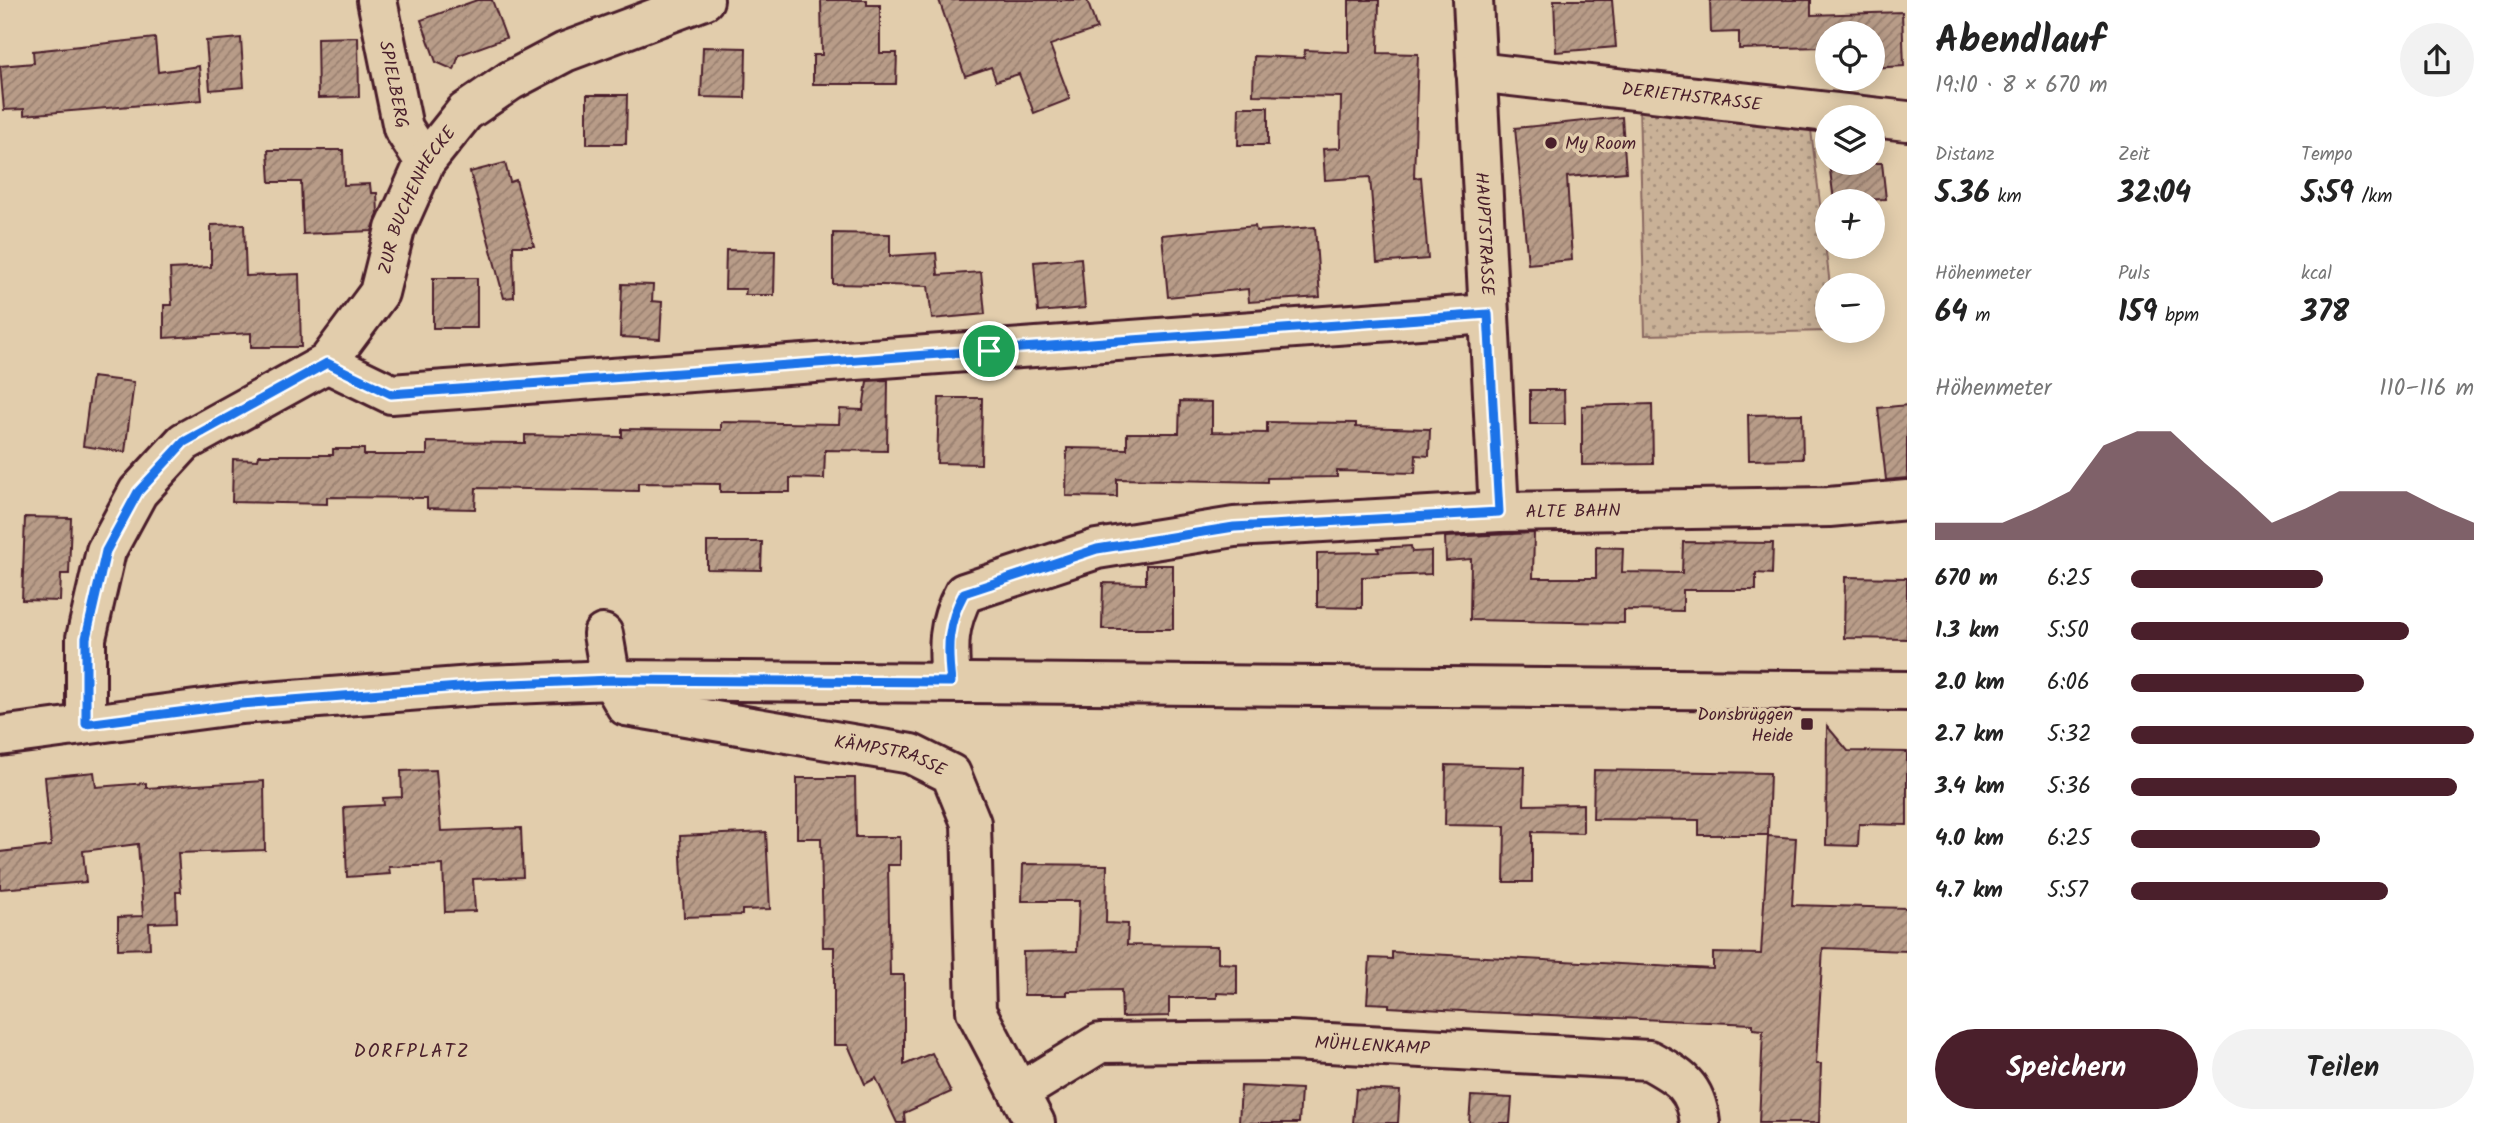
<!DOCTYPE html>
<html lang="de">
<head>
<meta charset="utf-8">
<style>
  body { margin:0; font-family:Kalam,sans-serif; background:#f2f2f2; color:#222; height:100vh; display:flex; flex-direction:column; font-size:26px; white-space:nowrap }
  * { box-sizing:border-box; margin:0 }
  p { font-size:23px; color:#767676 }
  .icon { flex:none; width:38px; height:38px; fill:none; stroke:currentColor; stroke-width:2; stroke-linecap:round; stroke-linejoin:round }
  .map { position:relative; flex:1; overflow:hidden }
  .side { display:flex; flex-direction:column; background:#fff; width:595px }
  .side>* { flex:none }
  .fabs { position:absolute; left:1815px; top:21px; display:grid; gap:14px }
  .fabs a { display:grid; place-items:center; width:70px; height:70px; border-radius:50%; background:#fff; box-shadow:0 4px 18px #0003; font-size:35px }
  .pin { position:absolute; display:grid; place-items:center; width:60px; height:60px; color:#fff; margin:-30px; border:4px solid #fff; border-radius:50%; box-shadow:0 2px 7px #0007 }
  .round { display:grid; place-items:center; flex:none; width:74px; height:74px; border-radius:37px; background:#f2f2f2 }
  .headline { display:flex; align-items:center; justify-content:space-between; height:119px; padding:0 28px }
  h1 { font-size:38px; font-weight:800; line-height:52px }
  .figures { display:grid; grid-template-columns:repeat(3,1fr); gap:10px; height:119px; padding:7px 28px }
  .figures div { display:grid; align-content:center }
  .figures b { font-size:30px; font-weight:800 }
  .figures small { font-size:19px; font-weight:400 }
  .figures p { font-size:19px }
  .chart { height:196px; padding:14px 28px }
  .chart p { display:flex; justify-content:space-between }
  .chart svg { width:100%; height:126px; margin-top:7px; fill:#4a1f2b; opacity:.7 }
  .action { display:flex; gap:14px; margin-top:auto; padding:14px 28px }
  .action a { flex:1; height:80px; border-radius:42px; background:#4a1f2b; color:#fff; font-size:28px; font-weight:800; line-height:80px; text-align:center }
  .action a+a { background:#f2f2f2; color:#222 }
  ul { padding:0 28px; list-style:none; font-size:23px }
  li { display:grid; grid-template-columns:112px 84px 1fr; align-items:center; height:52px }
  li i { height:18px; border-radius:9px; background:#4a1f2b }
  main { display:flex; flex:1; min-height:0 }
  .map>svg:first-child { display:block }
  .park { fill:url(#park-dots); stroke:#8a6861; stroke-width:2 }
  .building { fill:url(#building-hatch); stroke:#4a1f2b; stroke-width:2 }
  .lines { fill:none; stroke-linecap:round; stroke-linejoin:round }
  .minor-casing { stroke:#4a1f2b; stroke-width:44 }
  .major-casing { stroke:#4a1f2b; stroke-width:44 }
  .minor { stroke:#e2cdac; stroke-width:38 }
  .major { stroke:#e2cdac; stroke-width:38 }
  .route-casing { stroke:#fff; stroke-width:14 }
  .route { stroke:#1a73e8; stroke-width:9 }
  .poi-dot { fill:#4a1f2b; stroke:#e2cdac; stroke-width:2.5 }
  .labels { text-anchor:middle; stroke-width:7; stroke-linejoin:round; paint-order:stroke }
  .street-label { font-size:18px; fill:#4a1f2b; stroke:#e2cdac }
  .poi-label { font-size:18px; fill:#4a1f2b; stroke:#e2cdac; text-anchor:start }
  .neighbourhood-label { font-size:19px; letter-spacing:2px; fill:#4a1f2b; stroke:#e2cdac }
</style>
</head>
<body>
<main>
<div class="map">
<svg width="1907" height="1123" viewBox="0 0 1907 1123">
  <defs>
    <pattern id="park-dots" width="8" height="8" patternUnits="userSpaceOnUse" patternTransform="scale(1.75)"><rect width="8" height="8" fill="#c9b197"/><path d="M2 2h.1M6 6h.1" fill="none" stroke="#a58f7b" stroke-width="1.8" stroke-linecap="round"/></pattern>
    <pattern id="building-hatch" width="6" height="6" patternUnits="userSpaceOnUse" patternTransform="scale(1.75)"><rect width="6" height="6" fill="#b89c88"/><path d="M-1 1l2-2M0 6l6-6M5 7l2-2" fill="none" stroke="#987f6f"/></pattern>
  </defs>
  <rect width="100%" height="100%" fill="#e2cdac"/>
  <filter id="ink" filterUnits="userSpaceOnUse"><feTurbulence type="fractalNoise" baseFrequency=".0143" numOctaves="2"/><feDisplacementMap in="SourceGraphic" scale="14" xChannelSelector="R" yChannelSelector="G"/><feConvolveMatrix kernelMatrix="1 2 1 2 8 2 1 2 1" color-interpolation-filters="sRGB"/></filter>
  <g filter="url(#ink)">
    <path class="park" d="M1639 103 1810 122 1830 285H1827V331H1831L1645 335Z"/>
    <g class="building">
      <path d="M477 0H492L506 38 459 55 454 70 436 62 421 20Z"/>
      <path d="M821 0H867V5H880V53H897L896 84H813V55H822Z"/>
      <path d="M939 0H1087L1097 29 1050 45 1070 99 1034 113 1019 74 996 81 991 67 965 76Z"/>
      <path d="M1349 0H1379L1378 53 1418 54 1414 178 1421 177 1428 259 1377 263 1370 177 1325 180 1323 149 1340 148 1341 97 1253 95 1254 56 1304 58 1305 50 1349 52Z"/>
      <path d="M1554 0H1612L1616 47 1556 52Z"/>
      <path d="M1710 0H1811V15L1902 12 1904 66 1872 68V33H1827V67H1824L1823 47 1739 49V32L1711 33Z"/>
      <path d="M358 37 359 97 318 98 317 38Z"/>
      <path d="M155 38 158 72 199 66 202 100 24 115V109L4 110 0 66 34 63 33 51Z"/>
      <path d="M241 38 244 87 210 90 206 41Z"/>
      <path d="M703 47 746 48 745 98 701 97Z"/>
      <path d="M587 95H627L626 144H587Z"/>
      <path d="M1239 107H1268V145H1238Z"/>
      <path d="M1622 117 1626 172 1567 177 1572 260 1528 264 1515 128Z"/>
      <path d="M268 150H343L344 185 370 184 371 193H377L378 213 372 231 303 234 301 182H270Z"/>
      <path d="M505 163 510 182 516 180 534 246H513L514 297 504 298 470 172Z"/>
      <path d="M1829 163H1882L1886 199 1834 201Z"/>
      <path d="M244 224 246 276 299 274 301 347H251V333L164 338V305H172L170 269 211 267V225Z"/>
      <path d="M1255 226 1256 231 1315 227 1320 297 1249 302 1248 289 1168 297 1162 235Z"/>
      <path d="M833 233 890 234V256L936 253 938 275 981 272 985 314 932 319 928 286 833 284Z"/>
      <path d="M726 250 775 251 774 295H745L746 289H725Z"/>
      <path d="M1081 258 1085 308 1038 312 1034 262Z"/>
      <rect x="433" y="278" width="44" height="50"/>
      <path d="M622 284 653 285 652 301 662 302 660 339 620 337Z"/>
      <path d="M92 377 134 382 125 452 83 446Z"/>
      <path d="M888 380 887 451 825 450 824 479 790 478V492H720V484L638 483V491L476 488 475 509 427 508V498L327 497V504L232 502 233 459 258 460 259 455H333V449H364V455H427V442L525 443V435L622 437V429L721 430V422L839 424 840 409 863 410 867 381Z"/>
      <path d="M1530 390H1564L1565 424H1530Z"/>
      <path d="M939 398H982L981 464 937 463Z"/>
      <path d="M1180 401 1212 402V432L1267 433V422L1356 423V427L1430 429 1429 456 1416 455 1415 473 1337 471V477L1267 478V482L1117 479V497L1066 496 1067 448 1127 449V433H1179Z"/>
      <path d="M1652 404 1653 464 1582 465V406Z"/>
      <path d="M1907 405V478L1886 480 1878 408Z"/>
      <path d="M1802 414 1803 459 1749 460 1748 415Z"/>
      <path d="M25 517 71 518 69 574H61L60 601 22 600Z"/>
      <path d="M1534 533 1533 578H1596V547L1623 548 1622 572 1682 573 1683 542 1773 543 1772 574 1756 573V590H1683V611L1624 610V623L1470 620 1471 559 1446 561 1445 537Z"/>
      <path d="M707 542H762L761 570 707 569Z"/>
      <path d="M1411 546 1412 552 1431 551V574L1362 577V608L1317 607V553L1379 552 1378 548Z"/>
      <path d="M1146 565H1173V629H1102L1103 583 1146 584Z"/>
      <path d="M1845 577 1907 578V639L1844 638Z"/>
      <path d="M1827 726 1848 751 1907 752V825L1859 824 1858 846 1826 845Z"/>
      <path d="M1446 765 1525 767 1524 805 1583 804V833L1532 832V882H1504L1505 826 1445 825Z"/>
      <path d="M436 770 441 831 521 828 523 877 473 879 475 911 445 912 443 865 389 867 390 874 347 877 344 807 384 805 383 798 402 797 401 771Z"/>
      <path d="M1594 770 1770 773 1768 835H1699V820L1593 819Z"/>
      <path d="M94 772 96 787 146 783V788L264 781 265 850 178 853 181 892H176L177 922 149 923 150 948 118 949V917L143 916 138 844 83 851 86 882 0 889V852L51 846 45 777Z"/>
      <path d="M797 778H855L856 837H900V865H888L890 975H904V1065L932 1053 951 1092 904 1113 905 1123H897L876 1078 865 1084 848 1045H834V947H823L821 838H797Z"/>
      <path d="M766 832 770 909 742 910V915L684 917 680 836Z"/>
      <path d="M1768 836 1796 838 1792 905 1907 908V951L1823 948 1816 1064H1821L1819 1123H1759L1763 1030 1753 1029V1024L1480 1012 1389 1007V1004L1367 1003 1370 958 1392 959V952L1713 969V953L1761 954Z"/>
      <path d="M1023 864 1107 865 1106 923 1128 924 1127 945 1218 946V963L1237 964V994L1217 993V998H1169V1016L1122 1017 1121 990 1067 991V995H1024L1023 952 1077 951 1079 901H1022Z"/>
      <path d="M1241 1086 1301 1089 1299 1123H1239Z"/>
      <path d="M1356 1089 1400 1091 1398 1123H1353Z"/>
      <path d="M1471 1096 1512 1098 1510 1123H1469Z"/>
    </g>
    <g class="lines">
      <g class="minor-casing">
        <g id="minor">
          <path id="s1" d="M377 0 403 128 425 162"/>
          <path id="s2" d="M1473 0 1499 512"/>
          <path id="s3" d="M1476 72 1907 121"/>
          <path d="M327 363 391 394 1488 314"/>
          <path id="s4" d="M603 634 611 680 626 706 911 754 951 774 971 823 976 1011 1035 1123"/>
          <path id="s5" d="M951 682C948 647 947 624 964 593L1097 549 1234 527 1499 512 1829 507 1907 500"/>
          <path id="s6" d="M86 724V638L106 551 138 492 184 442 327 363 379 293 395 229 425 162 465 112 510 81 565 52 704 0"/>
          <path id="s7" d="M1020 1092 1100 1043 1291 1041 1649 1060C1680 1077 1696 1086 1700 1123"/>
        </g>
      </g>
      <g class="major-casing">
        <path id="major" d="M0 736 241 704 485 685 611 680 1907 691"/>
      </g>
      <use href="#minor" class="minor"/>
      <use href="#major" class="major"/>
    </g>
  </g>
  <g class="lines" filter="url(#ink)">
    <g class="route-casing">
      <path id="route" d="M1488 314 1499 512 1234 527 1097 549 964 593C947 624 947 647 951 682L611 680 485 685 241 704 86 724V638L106 551 138 492 184 442 327 363 391 394Z"/>
    </g>
    <use href="#route" class="route"/>
  </g>
  <g class="poi-dot">
    <circle cx="1551" cy="143" r="7"/>
    <rect x="1800" y="717" width="14" height="14" rx="3.5"/>
  </g>
  <g class="labels">
    <g class="street-label">
      <text dy="6" stroke="none"><textPath href="#s1" startOffset="86">SPIELBERG</textPath></text>
      <text dy="6" stroke="none"><textPath href="#s3" startOffset="217">DERIETHSTRASSE</textPath></text>
      <text dy="6" stroke="none"><textPath href="#s6" startOffset="662">ZUR BUCHENHECKE</textPath></text>
      <text dy="6" stroke="none"><textPath href="#s2" startOffset="234">HAUPTSTRASSE</textPath></text>
      <text dy="6" stroke="none"><textPath href="#s5" startOffset="710">ALTE BAHN</textPath></text>
      <text dy="6" stroke="none"><textPath href="#s4" startOffset="346">KÄMPSTRASSE</textPath></text>
      <text dy="6" stroke="none"><textPath href="#s7" startOffset="366">MÜHLENKAMP</textPath></text>
    </g>
    <g class="poi-label">
      <text x="1565" y="149">My Room</text>
      <text x="1793" y="720" text-anchor="end">Donsbrüggen<tspan x="1793" dy="21">Heide</tspan></text>
    </g>
    <g class="neighbourhood-label">
      <text x="412" y="1057">DORFPLATZ</text>
    </g>
  </g>
</svg>
<div class="fabs">
<a><svg class="icon" aria-label="locate" viewBox="0 0 24 24"><circle cx="12" cy="12" r="6"/><path d="M12 2v4M12 18v4M2 12h4M18 12h4"/></svg></a>
<a><svg class="icon" aria-label="layers" viewBox="0 0 24 24"><path d="M12 4l9 5-9 5-9-5zM3 14l9 5 9-5"/></svg></a>
<a>+</a>
<a>−</a>
</div>
<div class="pin" style="left:989px;top:351px;background:#1e9e55"><svg class="icon" aria-label="arrive" viewBox="0 0 24 24"><path d="M6 21V4h12l-3 4 3 4H6"/></svg></div>
</div>
<section class="side">
<div class="headline"><div><h1>Abendlauf</h1><p>19:10 · 8 × 670 m</p></div><a class="round"><svg class="icon" aria-label="share" viewBox="0 0 24 24"><path d="M12 15V3M7 8l5-5 5 5M5 13v7h14v-7"/></svg></a></div>
<div class="figures">
<div><p>Distanz</p><b>5.36<small> km</small></b></div>
<div><p>Zeit</p><b>32:04</b></div>
<div><p>Tempo</p><b>5:59<small> /km</small></b></div>
</div>
<div class="figures">
<div><p>Höhenmeter</p><b>64<small> m</small></b></div>
<div><p>Puls</p><b>159<small> bpm</small></b></div>
<div><p>kcal</p><b>378</b></div>
</div>
<div class="chart"><p><span>Höhenmeter</span>110–116 m</p>
<svg viewBox="0 0 160 44" preserveAspectRatio="none"><path d="M0 44V38L10 38L20 38L30 33L40 27L50 11L60 6L70 6L80 17L90 27L100 38L110 33L120 27L130 27L140 27L150 33L160 38V44z"/></svg>
</div>
<ul>
<li><b>670 m</b>6:25<i style="width:56%"></i></li>
<li><b>1.3 km</b>5:50<i style="width:81%"></i></li>
<li><b>2.0 km</b>6:06<i style="width:68%"></i></li>
<li><b>2.7 km</b>5:32<i style="width:100%"></i></li>
<li><b>3.4 km</b>5:36<i style="width:95%"></i></li>
<li><b>4.0 km</b>6:25<i style="width:55%"></i></li>
<li><b>4.7 km</b>5:57<i style="width:75%"></i></li>
</ul>
<div class="action"><a>Speichern</a><a>Teilen</a></div>
</section>
</main>
</body>
</html>
